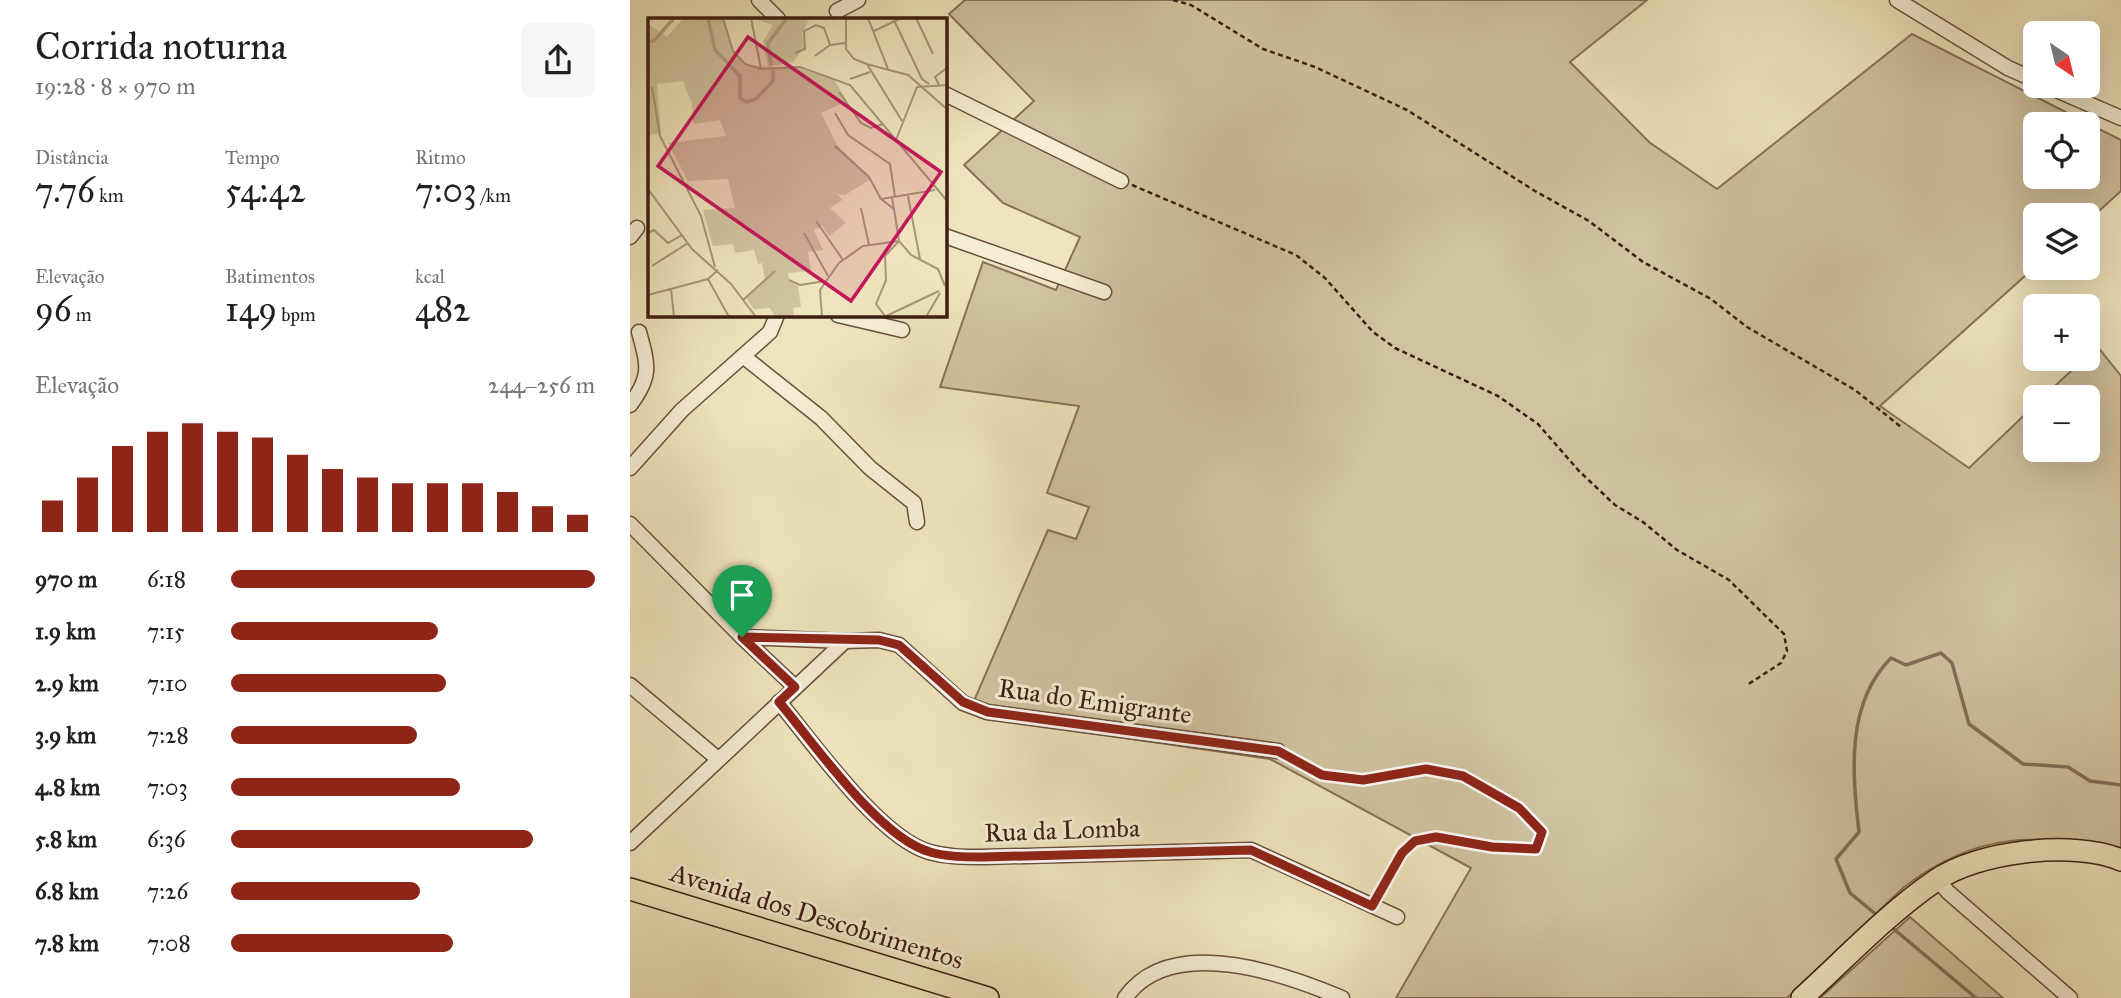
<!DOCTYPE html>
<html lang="pt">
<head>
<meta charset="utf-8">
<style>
  body { margin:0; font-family:"IM FELL Great Primer",serif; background:#f6f6f6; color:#202124; height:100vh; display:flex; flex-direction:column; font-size:26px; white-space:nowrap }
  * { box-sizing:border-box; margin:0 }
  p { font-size:23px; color:#757577 }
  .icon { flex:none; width:38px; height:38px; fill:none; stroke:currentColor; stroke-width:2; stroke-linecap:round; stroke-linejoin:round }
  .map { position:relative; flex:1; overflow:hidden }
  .sheet { display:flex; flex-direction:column; background:#fff; width:630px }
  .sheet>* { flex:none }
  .needle { width:46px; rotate:145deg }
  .fabs { position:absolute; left:1393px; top:21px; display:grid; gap:14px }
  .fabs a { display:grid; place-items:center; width:77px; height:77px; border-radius:10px; background:#fff; box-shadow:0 7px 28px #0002; font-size:35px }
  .pin { position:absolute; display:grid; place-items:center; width:60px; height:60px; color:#fff; margin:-72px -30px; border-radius:50% 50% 50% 0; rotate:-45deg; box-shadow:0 0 7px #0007 }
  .pin .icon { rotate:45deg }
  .round { display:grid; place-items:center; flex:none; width:74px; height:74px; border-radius:10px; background:#f6f6f6 }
  .head { display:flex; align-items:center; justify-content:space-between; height:119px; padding:0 35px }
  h1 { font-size:38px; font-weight:600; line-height:52px }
  .figures { display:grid; grid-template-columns:repeat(3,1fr); gap:10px; height:119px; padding:7px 35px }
  .figures div { display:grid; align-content:center }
  .figures b { font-size:35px; font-weight:600 }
  .figures small { font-size:19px; font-weight:400 }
  .figures p { font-size:19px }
  .chart { height:196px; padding:14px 35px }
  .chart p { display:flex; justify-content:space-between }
  .chart svg { width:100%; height:126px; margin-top:7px; stroke:#8f2418; stroke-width:6 }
  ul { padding:0 35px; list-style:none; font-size:23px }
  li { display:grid; grid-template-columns:112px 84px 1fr; align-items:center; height:52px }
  li i { height:18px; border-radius:9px; background:#8f2418 }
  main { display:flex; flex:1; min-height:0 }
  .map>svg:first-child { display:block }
  .green { fill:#d1c3a0; stroke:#877159; stroke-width:2; fill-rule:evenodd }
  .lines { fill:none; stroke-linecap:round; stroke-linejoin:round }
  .stream { stroke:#836d56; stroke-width:3.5 }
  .minor-casing { stroke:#6a503d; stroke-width:17 }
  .primary-casing { stroke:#3d1f12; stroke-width:24 }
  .path { stroke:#3d1f12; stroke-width:2.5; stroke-dasharray:5 3.5; stroke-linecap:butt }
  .minor { stroke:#f5edd4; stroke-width:14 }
  .primary { stroke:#efe4bd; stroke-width:21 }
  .route-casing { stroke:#fff; stroke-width:14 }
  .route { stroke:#8f2418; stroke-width:9 }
  .labels { text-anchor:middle; stroke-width:6; stroke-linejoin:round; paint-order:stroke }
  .street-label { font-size:26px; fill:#3d1f12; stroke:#f5edd4 }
  .inset-river { fill:none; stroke:#b2a183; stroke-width:3.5 }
  .inset-road { fill:none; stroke:#a89579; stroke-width:2 }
  .view { fill:#c2185b; fill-opacity:0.15; stroke:#c2185b; stroke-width:3.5 }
  .inset-edge { fill:none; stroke:#3d1f12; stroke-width:3.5 }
</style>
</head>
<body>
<main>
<section class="sheet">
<div class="head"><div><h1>Corrida noturna</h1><p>19:28 · 8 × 970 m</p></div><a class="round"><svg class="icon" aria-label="share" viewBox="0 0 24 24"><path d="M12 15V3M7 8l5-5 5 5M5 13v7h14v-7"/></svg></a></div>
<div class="figures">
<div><p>Distância</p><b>7.76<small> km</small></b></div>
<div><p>Tempo</p><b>54:42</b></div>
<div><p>Ritmo</p><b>7:03<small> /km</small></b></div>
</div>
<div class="figures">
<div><p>Elevação</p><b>96<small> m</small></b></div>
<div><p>Batimentos</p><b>149<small> bpm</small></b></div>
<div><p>kcal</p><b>482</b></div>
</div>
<div class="chart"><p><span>Elevação</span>244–256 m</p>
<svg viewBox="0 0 160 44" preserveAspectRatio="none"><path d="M5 44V33M15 44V25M25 44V14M35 44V9M45 44V6M55 44V9M65 44V11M75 44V17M85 44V22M95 44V25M105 44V27M115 44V27M125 44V27M135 44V30M145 44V35M155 44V38"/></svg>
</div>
<ul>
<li><b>970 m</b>6:18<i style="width:100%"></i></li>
<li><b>1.9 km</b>7:15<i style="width:57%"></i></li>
<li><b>2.9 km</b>7:10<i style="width:59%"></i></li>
<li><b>3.9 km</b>7:28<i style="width:51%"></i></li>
<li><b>4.8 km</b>7:03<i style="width:63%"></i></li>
<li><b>5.8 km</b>6:36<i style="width:83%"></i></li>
<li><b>6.8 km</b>7:26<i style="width:52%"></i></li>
<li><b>7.8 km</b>7:08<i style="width:61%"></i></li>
</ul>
</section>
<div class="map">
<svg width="1491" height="998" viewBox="0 0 1491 998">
  <rect width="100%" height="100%" fill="#efe4bd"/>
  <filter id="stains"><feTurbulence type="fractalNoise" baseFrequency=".00286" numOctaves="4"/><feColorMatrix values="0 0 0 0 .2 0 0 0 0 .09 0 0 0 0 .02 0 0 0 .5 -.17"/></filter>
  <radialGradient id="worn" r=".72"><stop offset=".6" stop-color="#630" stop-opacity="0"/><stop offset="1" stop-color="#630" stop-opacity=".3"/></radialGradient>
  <g class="green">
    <path d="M335 0H1017L940 62 1019 142 1087 189 1282 34 1491 140V191L1458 221V215H1405V267L1250 406 1339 468 1405 405V450H1458V397H1413L1454 359H1458L1467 346 1491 376V856C1409 829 1345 833 1274 887L1157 998H766L841 868 640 759 385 722 340 710 418 530 446 539 459 507 417 493 449 406 310 387 353 262 426 290 450 237 373 203 334 165 404 101 319 14ZM1405 124H1458V177H1405Z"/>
    <path d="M1280 917 1373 998H1190Z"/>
  </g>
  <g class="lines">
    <g class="stream">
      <path d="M1248 916 1220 893 1206 859 1229 832C1222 772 1216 703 1261 658L1276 665 1311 653 1322 663 1339 724 1393 764 1438 767 1460 781 1491 785"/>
      <path d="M1259 925 1346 998"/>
    </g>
    <g class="minor-casing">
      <g id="minor">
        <path d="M129 0 148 19"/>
        <path d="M1267 0 1378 68 1405 80"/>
        <path d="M207 11 228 0"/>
        <path d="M1417 86 1491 118"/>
        <path d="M315 94 491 181"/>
        <path d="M315 236 474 292"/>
        <path d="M0 237 7 228"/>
        <path d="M208 315 272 330"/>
        <path d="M113 356 191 418 240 468 284 503 287 522"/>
        <path d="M0 405C22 376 18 365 9 332"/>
        <path d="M0 468 52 410 140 332 147 315"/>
        <path d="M0 524 112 637"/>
        <path d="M215 641 249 640 269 645 333 703 357 712 648 751"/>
        <path d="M0 685 88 759"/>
        <path d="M149 702C184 744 249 837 299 852 317 857 334 857 353 857L621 850 767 917"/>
        <path d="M0 843 215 641 112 637 165 687"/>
        <path d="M1307 879 1318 892 1440 998"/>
        <path d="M495 998C541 933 655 974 712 998"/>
      </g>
    </g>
    <g class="primary-casing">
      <g id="primary">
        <path d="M0 889 358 998"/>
        <path d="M1172 998C1215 959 1257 914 1305 881 1347 851 1444 840 1491 860"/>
      </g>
    </g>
    <g class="path">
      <path d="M543 0 561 5 633 49 685 67 777 110 905 191 959 221 1013 262 1081 299 1117 327 1225 390 1271 427"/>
      <path d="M502 185 666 255 695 278 743 332 765 348 868 396 908 424 949 471 985 505 1013 522 1047 550 1099 580 1154 634 1157 651 1151 663 1117 685"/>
      <path d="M659 758C680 772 708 782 735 780 755 777 776 767 798 769 842 774 882 801 912 833L906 849 862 847 806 837 785 841 772 853 748 894"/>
    </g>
    <use href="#minor" class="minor"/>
    <use href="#primary" class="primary"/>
  </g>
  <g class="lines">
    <g class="route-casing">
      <path id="route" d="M112 637 249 640 269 645 333 702 358 712 648 751 692 775 733 780 796 769 833 776 889 808 912 832 906 849 862 847 806 837 785 841 772 853 742 906 621 850 353 857C335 857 317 857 300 852 249 838 184 743 149 702L165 687Z"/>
    </g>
    <use href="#route" class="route"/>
  </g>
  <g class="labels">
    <g class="street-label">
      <text transform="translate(465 701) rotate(8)" y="9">Rua do Emigrante</text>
      <text transform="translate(432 830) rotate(-2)" y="9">Rua da Lomba</text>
      <text transform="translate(187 916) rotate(17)" y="9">Avenida dos Descobrimentos</text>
    </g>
  </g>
  <g transform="translate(18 18)">
    <rect width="299" height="299" fill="#efe4bd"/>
    <path d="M36 0 75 1 84 31 96 47 149 50 186 62 199 83 173 95 189 127 223 161 197 177 190 176 194 182 182 190 198 205 181 218 174 208 166 212 175 232 160 234 163 253 140 255 141 263 150 268 153 289 145 290 146 299H127L122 290 106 291 98 280 117 263 114 245 110 246 106 232 87 235 85 226 65 228 55 192 87 190 80 161 40 163 20 125 78 118 72 102 45 106 44 86 35 63 9 66 13 115 0 117V6L19 19ZM104 0H162L154 15 156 30 145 44 120 49 115 23 125 7Z" fill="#d1c3a0"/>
    <path class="inset-river" d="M60 0 67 32 92 58V80L99 84 109 80 125 63V52M0 23H6L26 0M123 47 120 25 139 0"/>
    <path class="inset-road" d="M75 0 85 33 97 46 113 51 152 49 202 67 300 184M103 0 113 51M198 0V31L206 41 219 46M220 0 240 51M245 0 274 61 281 66M268 0 285 36M226 13 253 0M147 35 157 31 156 13 168 7 176 10 182 27M167 38 182 27 197 25M202 61 222 54M291 67 287 59 300 49M4 69 12 118 53 198 67 249M191 74 213 105 223 110 235 106M187 95 200 117 242 146 247 179M254 103 219 46 260 57 300 92M248 122 269 69 300 67M187 128 221 159 233 181M0 171 44 231 83 266 108 299M260 178 272 241M244 180 246 191 233 181 287 172M213 190 221 227M246 191 251 223M168 203 195 242M0 215 6 212 20 225 34 217M156 215 180 258M251 223 263 237 290 251 297 268M4 248 40 225M60 261 81 299M141 262 152 267 177 263M23 270 26 299M0 277 60 261 70 252M95 282 127 253M237 298 228 286 238 262 237 238 251 223M174 299 172 272 191 245 215 228 251 223M236 299 291 273M278 299 292 275"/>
    <path class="view" d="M100 19 293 154 203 283 10 148Z"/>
    <rect width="299" height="299" class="inset-edge"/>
  </g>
  <rect width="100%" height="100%" filter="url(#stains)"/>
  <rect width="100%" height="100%" fill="url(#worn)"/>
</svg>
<div class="fabs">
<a><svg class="needle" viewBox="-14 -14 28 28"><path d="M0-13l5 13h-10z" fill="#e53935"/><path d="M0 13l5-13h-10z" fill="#757577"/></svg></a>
<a><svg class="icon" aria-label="locate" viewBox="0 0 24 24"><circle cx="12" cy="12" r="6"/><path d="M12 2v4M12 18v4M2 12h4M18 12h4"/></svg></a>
<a><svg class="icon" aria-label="layers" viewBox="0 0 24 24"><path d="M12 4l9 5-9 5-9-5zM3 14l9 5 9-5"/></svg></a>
<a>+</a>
<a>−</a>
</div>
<div class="pin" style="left:112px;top:637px;background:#1e9e55"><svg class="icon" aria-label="arrive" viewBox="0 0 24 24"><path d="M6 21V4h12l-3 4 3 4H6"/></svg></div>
</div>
</main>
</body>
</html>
